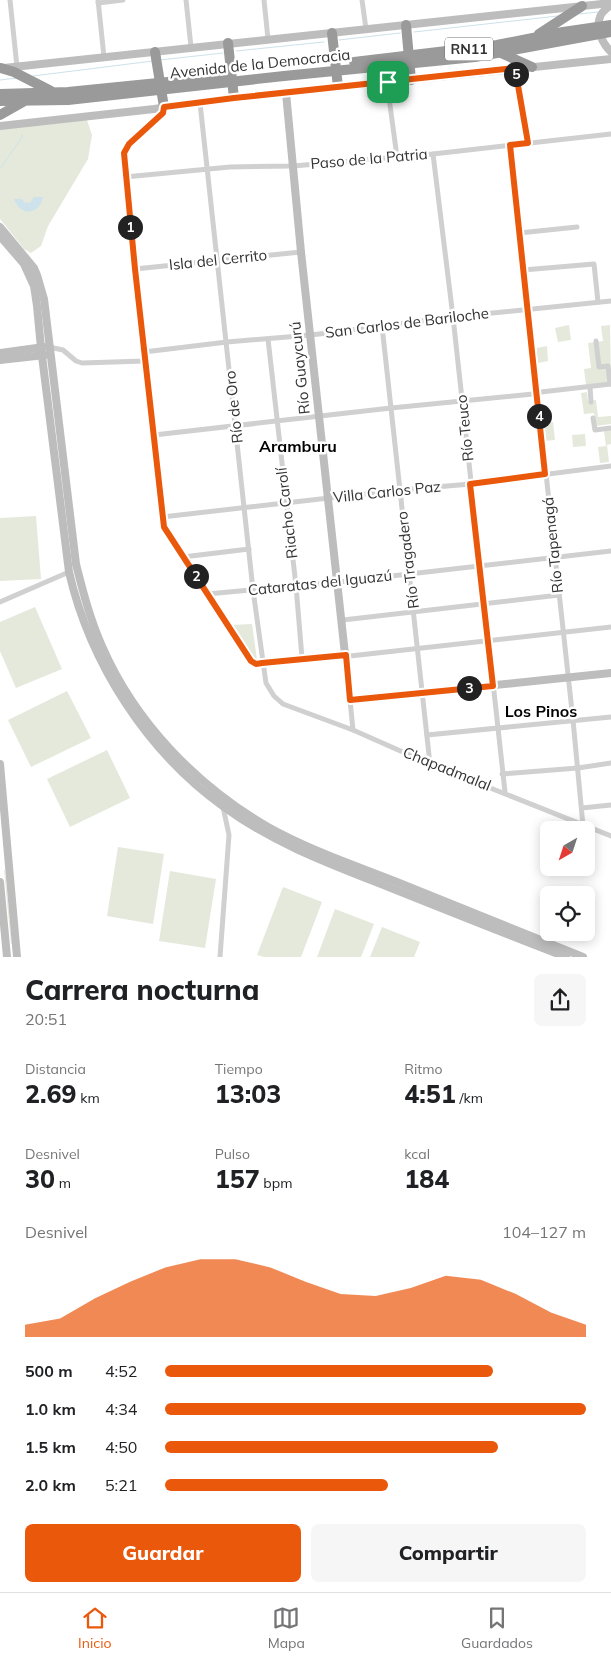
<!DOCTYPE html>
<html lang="es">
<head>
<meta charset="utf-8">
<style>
  body { margin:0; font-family:Mulish,sans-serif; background:#f6f6f6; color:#202124; height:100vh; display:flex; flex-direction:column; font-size:19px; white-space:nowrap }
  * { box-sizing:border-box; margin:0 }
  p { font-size:16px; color:#757577 }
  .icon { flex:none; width:28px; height:28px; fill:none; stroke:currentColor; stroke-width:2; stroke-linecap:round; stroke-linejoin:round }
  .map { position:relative; height:957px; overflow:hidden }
  .sheet { display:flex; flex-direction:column; background:#fff; flex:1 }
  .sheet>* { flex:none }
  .needle { width:32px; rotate:219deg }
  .buttons { position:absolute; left:540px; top:821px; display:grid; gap:10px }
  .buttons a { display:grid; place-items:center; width:55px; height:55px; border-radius:8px; background:#fff; box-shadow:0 2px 12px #0003; font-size:25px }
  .pin { position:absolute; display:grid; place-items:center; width:42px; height:42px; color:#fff; margin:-21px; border-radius:10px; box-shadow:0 2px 8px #0006 }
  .km { position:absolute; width:25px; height:25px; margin:-12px; border-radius:50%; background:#222; color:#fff; font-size:14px; line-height:25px; text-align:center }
  .round { display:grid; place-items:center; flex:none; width:52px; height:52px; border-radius:8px; background:#f6f6f6 }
  .overview { display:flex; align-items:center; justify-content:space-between; height:85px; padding:0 25px }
  h1 { font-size:28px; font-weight:800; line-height:38px }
  .stats { display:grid; grid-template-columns:repeat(3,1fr); gap:8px; height:85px; padding:5px 25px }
  .stats div { display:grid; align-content:center }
  .stats b { font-size:25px; font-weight:800 }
  .stats small { font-size:14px; font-weight:400 }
  .stats p { font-size:14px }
  .chart { height:140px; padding:10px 25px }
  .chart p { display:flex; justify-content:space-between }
  .chart svg { width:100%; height:90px; margin-top:5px; fill:#ea580c; opacity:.7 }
  .primary-button { display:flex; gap:10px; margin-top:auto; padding:10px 25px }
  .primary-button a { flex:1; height:58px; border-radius:8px; background:#ea580c; color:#fff; font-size:20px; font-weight:800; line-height:58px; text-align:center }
  .primary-button a+a { background:#f6f6f6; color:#202124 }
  ul { padding:0 25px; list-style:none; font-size:16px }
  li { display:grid; grid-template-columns:80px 60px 1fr; align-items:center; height:38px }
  li i { height:12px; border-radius:6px; background:#ea580c }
  .tabs { display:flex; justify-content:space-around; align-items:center; height:70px; border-top:1px solid #e0e0e0; background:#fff; font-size:14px; color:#757577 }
  .tabs a { display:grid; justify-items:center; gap:2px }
  .tabs .selected { color:#ea580c }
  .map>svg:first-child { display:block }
  .green { fill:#e4e9dc }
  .water { fill:#cde2ea }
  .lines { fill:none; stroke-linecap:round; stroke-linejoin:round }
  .stream { stroke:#cde2ea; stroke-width:1 }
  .street { stroke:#d0d0d0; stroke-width:5 }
  .secondary { stroke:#bdbdbd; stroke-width:8 }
  .highway { stroke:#9a9a9a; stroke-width:10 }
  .route-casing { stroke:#fff; stroke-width:10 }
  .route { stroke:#ea580c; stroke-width:6 }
  .labels { text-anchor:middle; stroke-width:5; stroke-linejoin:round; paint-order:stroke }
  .shield { fill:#fff; stroke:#707070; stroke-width:1 }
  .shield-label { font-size:14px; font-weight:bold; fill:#333 }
  .street-label { font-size:15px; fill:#333; stroke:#fff }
  .neighbourhood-label { font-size:16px; font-weight:bold; fill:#000; stroke:#fff }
</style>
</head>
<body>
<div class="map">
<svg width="611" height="957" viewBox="0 0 611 957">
  <rect width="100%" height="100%" fill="#fff"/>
  <g class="green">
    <path d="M87 120 92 135 88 159 48 226 41 246 31 253 24 249 0 219V129Z"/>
    <path d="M569 325 571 340 558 342 555 328Z"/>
    <path d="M610 325 611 382 586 385 584 369 591 368 588 343 603 341 601 326Z"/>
    <path d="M547 346 548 361 538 363 536 348Z"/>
    <path d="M587 392 588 401 596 400 598 417 611 416V424L596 426 594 413 584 414 581 393Z"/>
    <path d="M553 422 555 440 545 441 543 423Z"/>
    <path d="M611 430V444L607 445 609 462 600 463 598 447 606 446 604 431Z"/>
    <path d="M585 434 586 446 573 447 572 435Z"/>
    <path d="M36 516 41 579 0 581V518Z"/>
    <path d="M35 607 62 669 16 688 0 651V622Z"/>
    <path d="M252 624 257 660C246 655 238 636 232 625Z"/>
    <path d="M67 691 91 738 31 767 8 720Z"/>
    <path d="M107 750 130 798 70 827 47 779Z"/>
    <path d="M118 847 164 854 153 924 107 916Z"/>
    <path d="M4 870H5L12 944H11Z"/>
    <path d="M170 871 216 879 205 948 159 941Z"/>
    <path d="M283 887 322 902 301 957H264L257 955Z"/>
    <path d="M335 909 374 924 361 957H317Z"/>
    <path d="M382 927 420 942 414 957H370Z"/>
  </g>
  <path class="water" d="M34 197H43C40 215 20 217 14 199H22L24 202 30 203Z"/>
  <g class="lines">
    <g class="stream">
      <path d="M579 14 598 12"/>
      <path d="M414 32 558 16"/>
      <path d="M339 40 400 33"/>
      <path d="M236 51 324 42"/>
      <path d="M160 60 223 53"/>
      <path d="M33 76 153 61"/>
      <path d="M0 80 17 78"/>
      <path d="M0 169 22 137V134"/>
    </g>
    <g class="street">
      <path d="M10 0 17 67"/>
      <path d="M98 0 104 57"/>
      <path d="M186 0 191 47"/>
      <path d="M264 0 268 39"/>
      <path d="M362 0 366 29"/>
      <path d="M98 3 123 0"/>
      <path d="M515 68 528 143"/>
      <path d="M387 83 397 157"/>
      <path d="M200 103 253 590 266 683 274 696 283 704 353 730 430 764 611 836"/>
      <path d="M164 107 163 113 129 144 124 153 135 269 164 527 251 661 256 664 262 663 342 654 350 656 611 627"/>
      <path d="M510 145 573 720 583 826"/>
      <path d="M433 154 453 317 505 792"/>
      <path d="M125 177 230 167 293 166 433 154 611 134"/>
      <path d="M519 233 577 227"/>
      <path d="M135 269 301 252"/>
      <path d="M523 270 594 264 598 302"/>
      <path d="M382 326 430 764"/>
      <path d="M268 339 296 586 302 658"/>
      <path d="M596 341 599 367 608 366 610 384"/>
      <path d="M49 347 63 350 76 361 82 363 145 361"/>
      <path d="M144 352 227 342 311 335 453 317 611 301"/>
      <path d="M590 387 591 402"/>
      <path d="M593 418 595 430 611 428"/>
      <path d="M154 435 391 408 533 394 541 392 611 384"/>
      <path d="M162 517 400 490 471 484 611 466"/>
      <path d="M183 557 249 549"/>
      <path d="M207 594 339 582 611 551"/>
      <path d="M0 602 69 572"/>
      <path d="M343 620 559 595"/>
      <path d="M350 700 353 730"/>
      <path d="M427 735 611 717"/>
      <path d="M502 774 578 768 611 763"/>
      <path d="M582 808 611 805"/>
      <path d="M220 957 229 835 223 807"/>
    </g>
    <g class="secondary">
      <path d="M611 5C607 8 601 12 600 17 595 29 603 44 611 52"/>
      <path d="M4 68 611 3"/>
      <path d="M286 93 301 252 350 700 611 673"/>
      <path d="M0 126 154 109 234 98 611 59"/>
      <path d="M0 227 34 268 37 275 44 299 76 564C83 592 90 619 102 646 135 722 197 786 268 827 309 850 354 865 397 882 459 907 521 932 583 957"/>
      <path d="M0 236 24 264 34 286 37 306 41 348 69 572C90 663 147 752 224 807 273 843 330 864 386 886 446 910 506 934 566 957"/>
      <path d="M0 353 44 347"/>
      <path d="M0 360 45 355"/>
      <path d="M0 764 17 957"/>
      <path d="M0 882 7 957"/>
    </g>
    <g class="highway">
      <path d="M406 25 411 80"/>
      <path d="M332 33 338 87"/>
      <path d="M539 34 582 6"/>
      <path d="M228 43 234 98"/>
      <path d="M155 52 164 107"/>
      <path d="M501 53 532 67"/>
      <path d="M354 62 497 45 563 32 611 25"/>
      <path d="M1 68 14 72 51 91"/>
      <path d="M0 94 68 92 228 76"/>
      <path d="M0 101 68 100 284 76 475 57 611 32"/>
      <path d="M0 115 23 102"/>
    </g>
  </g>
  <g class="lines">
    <g class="route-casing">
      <path id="route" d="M515 68 528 143 510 145 545 474 470 484 493 686 350 700 346 655 262 663 256 664 251 661 164 527 135 269 124 153 129 144 163 113 164 107 234 98Z"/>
    </g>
    <use href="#route" class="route"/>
  </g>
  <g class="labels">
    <rect class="shield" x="445" y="37.5" width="48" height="23" rx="4"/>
    <g class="shield-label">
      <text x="469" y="54">RN11</text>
    </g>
    <g class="street-label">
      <text transform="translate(260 64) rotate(-6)" y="5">Avenida de la Democracia</text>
      <text transform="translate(369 159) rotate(-5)" y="5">Paso de la Patria</text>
      <text transform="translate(218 260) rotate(-6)" y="5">Isla del Cerrito</text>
      <text transform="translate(407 323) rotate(-7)" y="5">San Carlos de Bariloche</text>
      <text transform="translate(300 368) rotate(-96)" y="5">Río Guaycurú</text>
      <text transform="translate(234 407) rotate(-96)" y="5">Río de Oro</text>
      <text transform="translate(465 428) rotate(-96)" y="5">Río Teuco</text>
      <text transform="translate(387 492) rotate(-6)" y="5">Villa Carlos Paz</text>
      <text transform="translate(287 513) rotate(-97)" y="5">Riacho Carolí</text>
      <text transform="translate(553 545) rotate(-96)" y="5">Río Tapenagá</text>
      <text transform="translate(408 560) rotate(-97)" y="5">Río Tragadero</text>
      <text transform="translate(320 583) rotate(-6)" y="5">Cataratas del Iguazú</text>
      <text transform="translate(447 769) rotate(22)" y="5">Chapadmalal</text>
    </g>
    <g class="neighbourhood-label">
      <text x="298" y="452">Aramburu</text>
      <text x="541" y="717">Los Pinos</text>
    </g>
  </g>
</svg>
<div class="buttons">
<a><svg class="needle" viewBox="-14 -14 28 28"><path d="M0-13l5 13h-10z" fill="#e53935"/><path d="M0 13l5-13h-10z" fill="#757577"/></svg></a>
<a><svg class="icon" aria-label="locate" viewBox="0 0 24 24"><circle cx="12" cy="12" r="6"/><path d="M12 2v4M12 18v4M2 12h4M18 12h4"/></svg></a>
</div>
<div class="pin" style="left:388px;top:82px;background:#1e9e55"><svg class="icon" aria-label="arrive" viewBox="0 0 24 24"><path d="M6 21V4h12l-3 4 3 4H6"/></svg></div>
<b class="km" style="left:130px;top:227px">1</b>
<b class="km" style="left:196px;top:576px">2</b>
<b class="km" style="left:469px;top:688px">3</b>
<b class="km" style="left:539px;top:416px">4</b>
<b class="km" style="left:516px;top:74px">5</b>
</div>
<section class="sheet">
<div class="overview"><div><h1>Carrera nocturna</h1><p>20:51</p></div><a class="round"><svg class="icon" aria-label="share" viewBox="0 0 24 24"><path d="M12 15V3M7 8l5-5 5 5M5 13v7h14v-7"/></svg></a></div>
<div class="stats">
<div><p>Distancia</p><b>2.69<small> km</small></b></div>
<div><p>Tiempo</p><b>13:03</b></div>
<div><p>Ritmo</p><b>4:51<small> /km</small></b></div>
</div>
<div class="stats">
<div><p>Desnivel</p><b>30<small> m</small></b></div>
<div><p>Pulso</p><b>157<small> bpm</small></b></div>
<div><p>kcal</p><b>184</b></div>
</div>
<div class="chart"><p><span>Desnivel</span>104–127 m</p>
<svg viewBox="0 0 160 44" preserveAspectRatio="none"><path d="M0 44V38L10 35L20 25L30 17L40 10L50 6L60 6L70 10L80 17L90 23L100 24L110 20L120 14L130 16L140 23L150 32L160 38V44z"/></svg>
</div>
<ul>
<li><b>500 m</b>4:52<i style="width:78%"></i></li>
<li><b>1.0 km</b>4:34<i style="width:100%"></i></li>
<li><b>1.5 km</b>4:50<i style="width:79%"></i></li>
<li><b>2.0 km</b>5:21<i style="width:53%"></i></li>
</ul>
<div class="primary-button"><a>Guardar</a><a>Compartir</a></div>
</section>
<nav class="tabs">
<a class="selected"><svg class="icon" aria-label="home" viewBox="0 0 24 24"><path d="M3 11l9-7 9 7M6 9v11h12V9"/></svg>Inicio</a>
<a><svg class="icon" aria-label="map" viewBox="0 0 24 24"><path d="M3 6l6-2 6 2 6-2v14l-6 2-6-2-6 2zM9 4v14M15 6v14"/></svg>Mapa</a>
<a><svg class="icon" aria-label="saved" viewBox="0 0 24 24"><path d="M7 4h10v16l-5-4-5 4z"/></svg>Guardados</a>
</nav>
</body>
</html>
